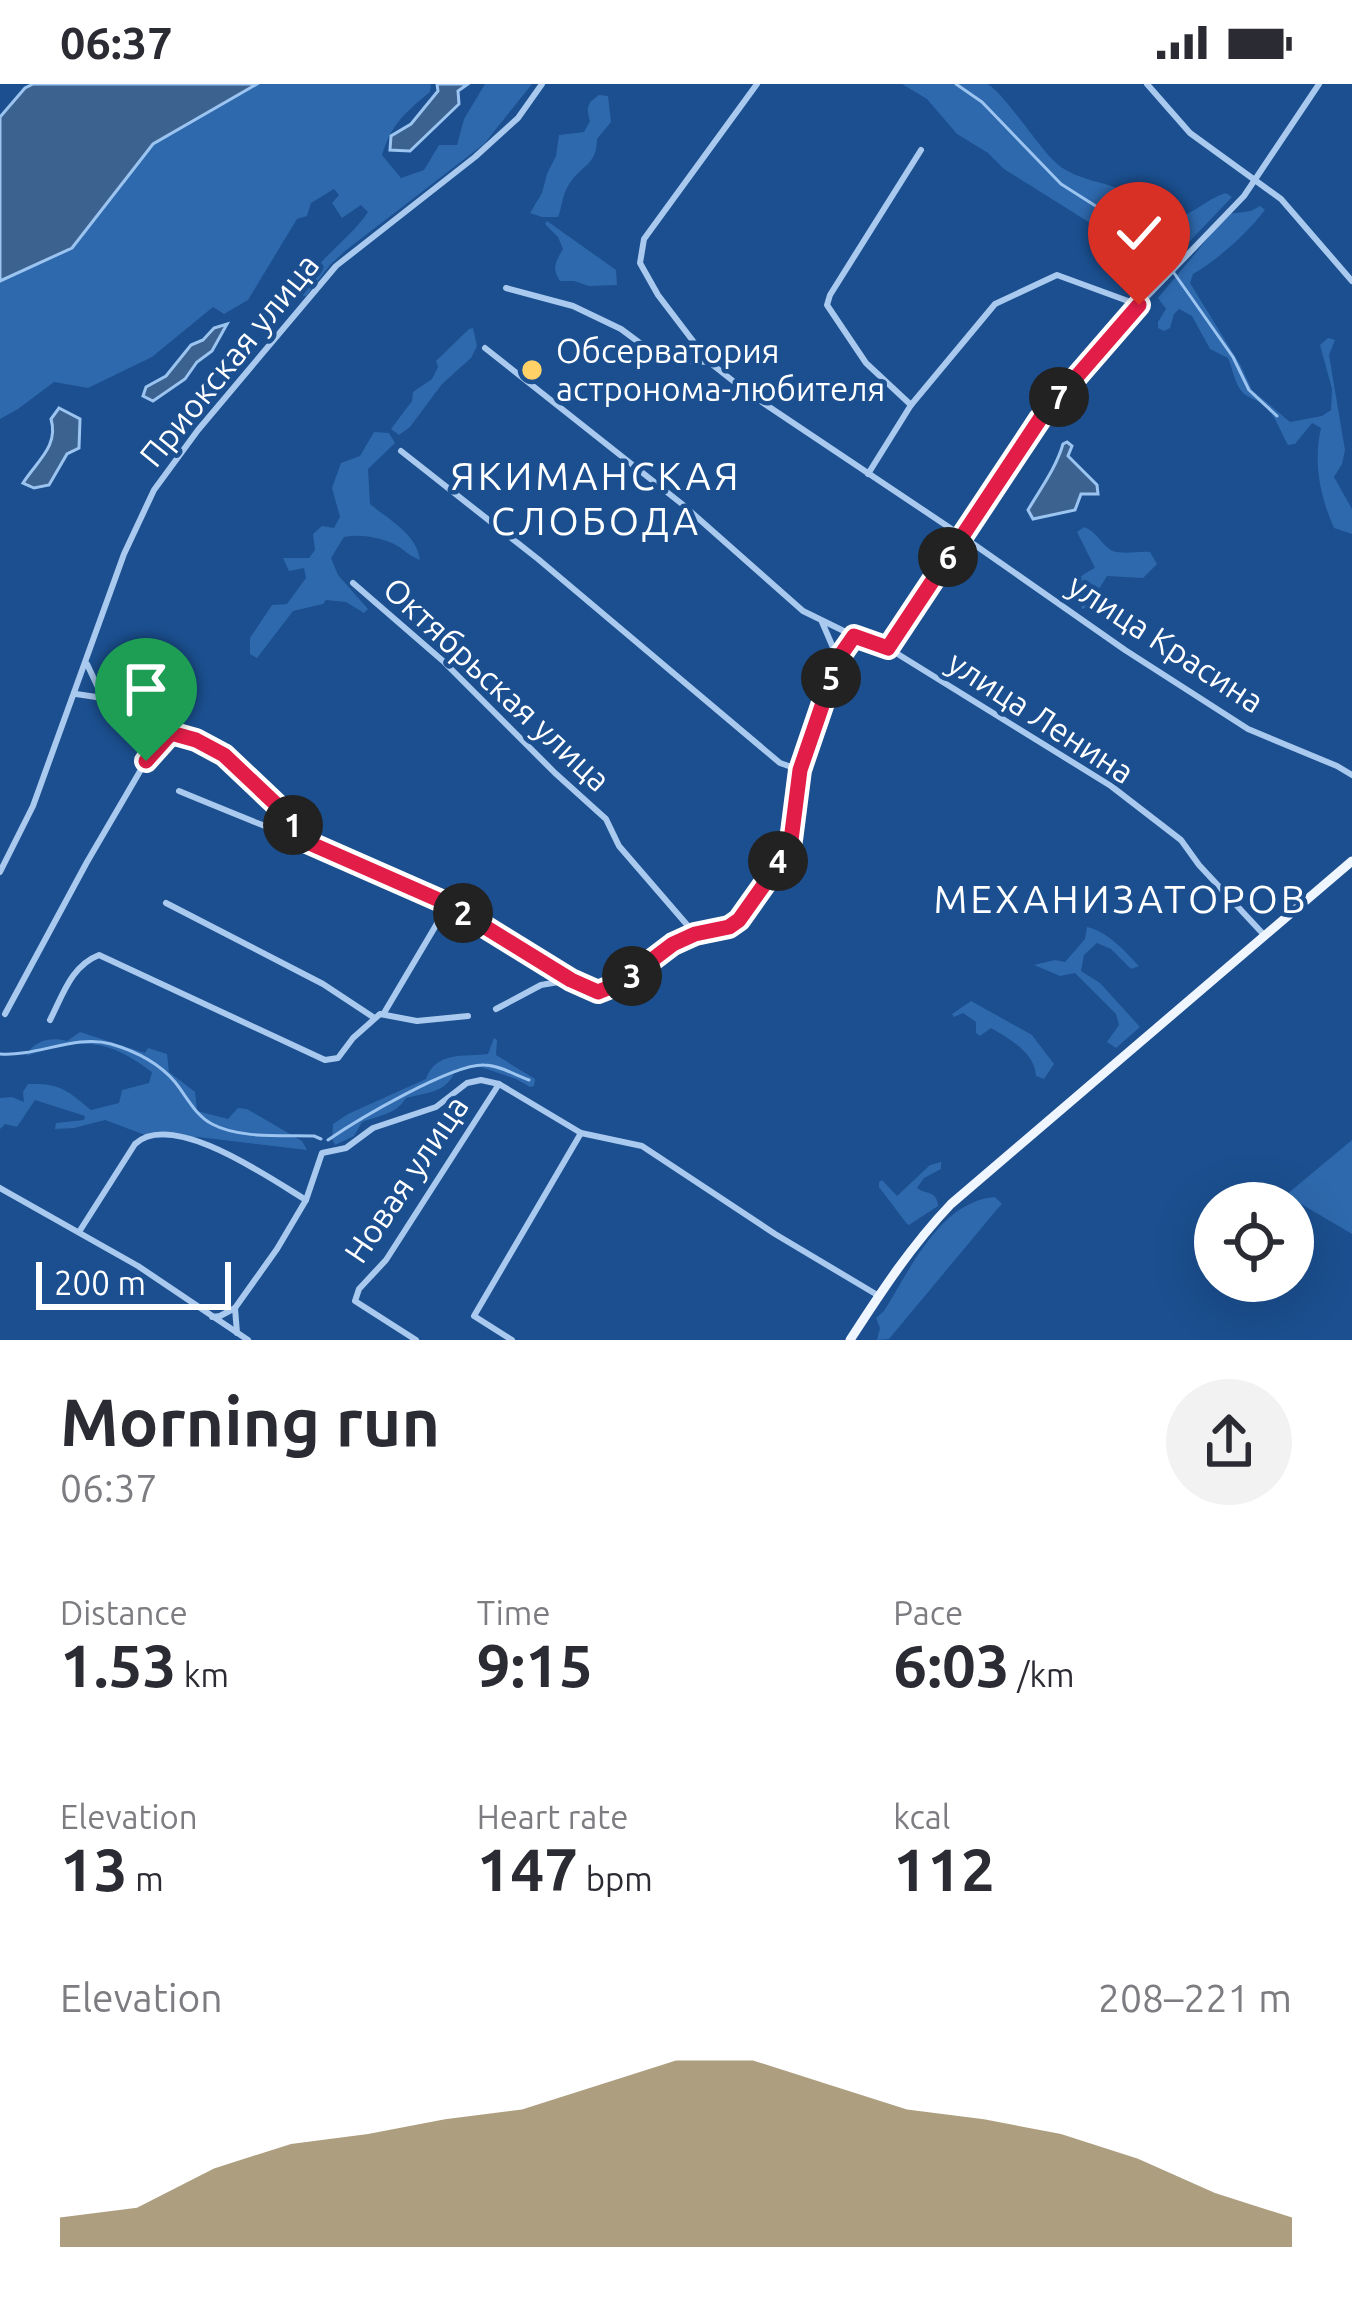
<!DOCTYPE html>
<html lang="en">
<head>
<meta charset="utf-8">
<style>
  body { margin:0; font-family:Ubuntu,sans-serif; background:#f2f2f3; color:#2b2b33; height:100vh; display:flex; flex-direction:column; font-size:45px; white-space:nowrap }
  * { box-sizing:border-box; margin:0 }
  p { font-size:39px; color:#7c7c81 }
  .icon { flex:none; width:66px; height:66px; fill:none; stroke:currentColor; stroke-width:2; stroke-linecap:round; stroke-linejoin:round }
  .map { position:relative; height:1256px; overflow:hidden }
  .panel { display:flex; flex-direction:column; background:#fff; flex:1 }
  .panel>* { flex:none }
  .fabs { position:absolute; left:1194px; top:1098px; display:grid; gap:24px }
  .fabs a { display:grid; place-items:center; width:120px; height:120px; border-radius:50%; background:#fff; box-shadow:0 12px 48px #0002; font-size:60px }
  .scale { position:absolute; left:36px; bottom:30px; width:195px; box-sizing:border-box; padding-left:12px; border:6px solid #fff; border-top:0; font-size:33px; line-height:42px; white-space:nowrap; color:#fff; -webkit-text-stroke:9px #1b4f8f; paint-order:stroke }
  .pin { position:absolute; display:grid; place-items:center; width:102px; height:102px; color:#fff; margin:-123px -51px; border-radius:50% 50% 50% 0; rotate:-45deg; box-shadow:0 0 12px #0007 }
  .pin .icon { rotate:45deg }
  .km { position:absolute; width:60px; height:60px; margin:-30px; border-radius:50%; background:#222; color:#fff; font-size:33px; line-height:60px; text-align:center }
  .round { display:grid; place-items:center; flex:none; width:126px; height:126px; border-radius:63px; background:#f2f2f3 }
  .overview { display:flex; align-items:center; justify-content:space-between; height:204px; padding:0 60px }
  h1 { font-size:66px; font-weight:700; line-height:90px }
  .figures { display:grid; grid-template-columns:repeat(3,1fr); gap:18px; height:204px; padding:12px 60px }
  .figures div { display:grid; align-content:center }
  .figures b { font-size:60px; font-weight:700 }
  .figures small { font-size:33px; font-weight:400 }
  .figures p { font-size:33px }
  .chart { height:336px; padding:24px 60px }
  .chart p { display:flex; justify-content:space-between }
  .chart svg { width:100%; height:216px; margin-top:12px; fill:#8a764a; opacity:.7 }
  .status { display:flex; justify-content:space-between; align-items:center; height:84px; padding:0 60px; background:#fff; direction:ltr }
  .status svg { height:33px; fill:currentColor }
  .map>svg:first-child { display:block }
  .green { fill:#2e69ad }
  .water { fill:#3c6290; stroke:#9cc4f0; stroke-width:3 }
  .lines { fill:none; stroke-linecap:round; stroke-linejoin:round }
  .stream { stroke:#9cc4f0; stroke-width:3 }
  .minor { stroke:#a9c9ee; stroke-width:6 }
  .major { stroke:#f0f6ff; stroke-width:9 }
  .route-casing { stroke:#fff; stroke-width:24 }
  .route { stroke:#e11d48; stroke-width:15 }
  .poi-dot { fill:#ffd166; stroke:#1b4f8f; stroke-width:4.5 }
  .labels { text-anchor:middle; stroke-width:9; stroke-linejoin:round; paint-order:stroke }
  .poi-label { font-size:33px; fill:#fff; stroke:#1b4f8f; text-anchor:start }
  .street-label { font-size:33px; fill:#fff; stroke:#1b4f8f }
  .quarter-label { font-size:39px; letter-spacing:3px; fill:#fff; stroke:#1b4f8f }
</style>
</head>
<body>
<div class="status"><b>06:37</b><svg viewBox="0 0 49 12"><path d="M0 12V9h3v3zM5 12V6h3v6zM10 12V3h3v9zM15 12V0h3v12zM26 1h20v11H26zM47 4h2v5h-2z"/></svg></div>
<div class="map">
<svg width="1352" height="1256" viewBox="0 0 1352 1256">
  <rect width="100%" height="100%" fill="#1b4f8f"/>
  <g class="green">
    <path d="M257 0H431L430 8C405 29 392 39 382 71L401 94 424 86 439 61H457L464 35 485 0H532L484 60 345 167 330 181 306 212 301 211C312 177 348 158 368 128L361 121 342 134 332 119 339 111 334 105 311 119 307 132 297 135 248 216 224 230 213 223 152 273 88 304 54 298 18 325 0 335V197L72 164 153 60Z"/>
    <path d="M902 0C919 0 974 0 987 0 1000 4 1038 62 1054 77 1074 97 1107 97 1131 110 1143 117 1151 138 1167 136 1189 135 1205 115 1226 109L1232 113 1147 202C1128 197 1126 191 1124 172L1110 165 1098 144 1004 85 988 69 957 50 927 15Z"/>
    <path d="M599 11 608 12 611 38 597 55C597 83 579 81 567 104 562 113 562 123 558 133H542L530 129 542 109 547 90 556 72 559 51 584 48 590 37C586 23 587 19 599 11Z"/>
    <path d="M1260 122 1265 126C1248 148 1218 176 1193 190L1190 199 1241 282 1252 306 1290 338 1322 332 1331 326 1332 305 1320 261 1328 254 1335 256 1329 271 1345 366 1342 380 1334 393 1352 425V450L1334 444C1320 413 1313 378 1321 344L1312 339 1295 360 1288 361C1280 347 1276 331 1262 320 1256 315 1249 314 1244 310 1234 300 1233 285 1228 274L1210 265 1192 232 1179 225 1174 230 1170 244 1164 247 1158 244V238L1166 225 1158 214 1228 130 1251 127Z"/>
    <path d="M547 137 616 186 617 201 589 202 574 197H560C551 184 556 177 563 165L558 153 545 140Z"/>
    <path d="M473 244 477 262 471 274 442 300 410 343 399 351 391 345 412 317 413 308 432 295 438 283 436 277 469 245Z"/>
    <path d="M374 348 389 349 395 359 368 385 370 420C389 436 417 450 420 476 409 472 404 465 394 460 378 453 360 450 344 453L331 474 338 491 368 525 364 529 346 518 326 516 323 520 293 527 257 574 250 570V554L272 521 287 520 306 494 304 484 289 487 283 474H309L315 466 313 450 322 442 334 444 340 433 332 404 341 379 360 372Z"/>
    <path d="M1084 443C1100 449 1103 466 1117 468 1127 470 1140 467 1150 468L1157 480 1143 494 1107 492 1088 523 1082 525 1080 518 1067 510C1072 497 1083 490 1095 484L1077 448Z"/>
    <path d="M1087 843C1107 847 1125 867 1139 882L1131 885 1111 865 1097 859 1084 871 1081 887 1100 899 1140 943 1116 964 1107 958 1119 941 1116 930 1075 889 1060 892 1034 881 1055 876 1065 878 1085 855Z"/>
    <path d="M971 917 1032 951 1054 980 1044 995 1036 992C1035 969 1010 955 991 944L980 952 976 949V938L963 929 954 933 952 930Z"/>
    <path d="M80 948 145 969 148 964 167 970 169 988 195 1008 197 1027 228 1035 238 1024 247 1025 302 1057 307 1066 198 1053 153 1054 105 1036 74 1044 55 1045 56 1039 84 1036 85 1032 35 1016 17 1043 5 1040 0 1045V1014L12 1013 24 1018 23 1008 28 1000C60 999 67 1006 91 1026L119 1019 122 1006 149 999 152 988C105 953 81 954 26 972 33 957 51 952 67 957Z"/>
    <path d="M494 954 497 956 496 971 535 995 534 1002 530 1003 516 995 478 982 456 985C447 1009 429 1008 406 1014 395 1031 380 1031 362 1038L354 1052 335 1061 332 1055 333 1040 348 1030 426 995C436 967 463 973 488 970Z"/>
    <path d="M1352 1056V1150L1286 1111Z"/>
    <path d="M941 1078V1085L924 1094 917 1104C926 1111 937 1106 938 1122L909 1141 907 1140 879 1103V1098L882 1096 897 1112 930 1081Z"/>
    <path d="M995 1113 1002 1120 999 1123 889 1255 877 1256 880 1244 876 1234 884 1227C910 1186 940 1117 995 1113Z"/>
  </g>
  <g class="water">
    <path d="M33 0H257L153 60 72 164 0 197V33L25 4Z"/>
    <path d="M437 0H468L458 7 459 20 410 67 390 66 391 52 411 40 438 7Z"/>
    <path d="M227 240 212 267 197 278 185 295 153 317 143 312 146 303 166 292 191 261 203 256 214 244Z"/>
    <path d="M59 324 80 335 79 364 67 370 49 401 34 404 23 399C37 377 59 362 51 335Z"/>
    <path d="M1067 358 1072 362 1068 372 1097 401 1098 410H1081L1075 426 1033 435 1028 426C1041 404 1056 384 1063 360Z"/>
  </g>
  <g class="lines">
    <g class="stream">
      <path d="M956 0 982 18 1061 100 1157 161 1170 183"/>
      <path d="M1174 189 1233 273 1249 306 1277 332"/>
      <path d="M0 970C36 973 76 950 111 960 135 967 159 979 175 998 187 1013 195 1031 212 1040 240 1055 283 1051 314 1052L321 1055"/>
      <path d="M328 1056C357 1036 451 980 484 981 499 981 515 991 529 996"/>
    </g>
    <g class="minor">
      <path d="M1147 0 1190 49 1281 115 1352 197"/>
      <path d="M506 204 573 222 621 245 656 271 685 277 709 278 747 308 962 452 1125 566 1248 645 1337 682 1352 691"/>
      <path d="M485 264 682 420 803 527 854 552 888 564 1111 702 1181 756 1199 781 1265 852"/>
      <path d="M709 278 658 211 640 179 644 155 757 0"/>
      <path d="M911 321 866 279 827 221 830 211 921 66"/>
      <path d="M401 367 538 475 780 679 800 686"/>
      <path d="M868 390 911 321 995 220 1057 191 1139 221"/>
      <path d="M353 499 443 577 555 689 606 735 619 762 695 850"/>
      <path d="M822 538 838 575 854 552"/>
      <path d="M888 564 1040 335 1139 221 1244 112 1319 0"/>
      <path d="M76 610 103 614 87 580"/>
      <path d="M103 614 134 624 171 649 196 656 224 671 280 724 305 755"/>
      <path d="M179 707C268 744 358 778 445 819 498 845 544 883 598 908 633 895 644 876 673 860 694 848 720 850 739 836L790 763 800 686 838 575"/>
      <path d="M0 788 33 722 124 470 154 406 198 346 336 182 475 73 518 34 542 0"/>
      <path d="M166 819 323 900 373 933"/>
      <path d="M496 925 541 901 570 896"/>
      <path d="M384 929 448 821"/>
      <path d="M5 930 87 778 146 677 171 649"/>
      <path d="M50 936C63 911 71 882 99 871L325 976 338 974 353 954 380 930 417 937 468 932"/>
      <path d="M0 1104 138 1182 248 1256"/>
      <path d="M79 1148 135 1060C172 1025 271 1095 306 1116L322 1069 346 1064 373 1044 436 1023 467 999 481 996 499 1000 581 1049 642 1062 775 1150 879 1212"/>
      <path d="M212 1233 220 1232 235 1224"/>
      <path d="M237 1249 235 1224 277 1165 306 1116"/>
      <path d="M416 1256 355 1217 359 1205 386 1176 499 1000"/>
      <path d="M512 1256 474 1232 581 1049"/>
    </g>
    <path class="major" d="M850 1256C881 1208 911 1162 951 1120L1352 777"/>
  </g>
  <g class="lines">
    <g class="route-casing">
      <path id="route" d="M146 677 171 649 196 656 224 671 280 724 307 758 448 820 571 896 598 908 623 898 673 860 695 850 729 843 739 836 790 764 800 686 838 575 854 552 888 564 1040 335 1139 221"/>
    </g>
    <use href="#route" class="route"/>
  </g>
  <circle class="poi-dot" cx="532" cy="286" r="12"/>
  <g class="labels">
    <g class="poi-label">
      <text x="556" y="279">Обсерватория<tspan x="556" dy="38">астронома-любителя</tspan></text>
    </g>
    <g class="street-label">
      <text transform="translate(229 276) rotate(-51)" y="12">Приокская улица</text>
      <text transform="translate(1166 559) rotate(33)" y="12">улица Красина</text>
      <text transform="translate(497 600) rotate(43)" y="12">Октябрьская улица</text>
      <text transform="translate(1041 633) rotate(33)" y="12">улица Ленина</text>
      <text transform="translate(406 1095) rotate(-56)" y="12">Новая улица</text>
    </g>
    <g class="quarter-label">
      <text x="596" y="406">ЯКИМАНСКАЯ<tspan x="596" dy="45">СЛОБОДА</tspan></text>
      <text x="1121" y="829">МЕХАНИЗАТОРОВ</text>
    </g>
  </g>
</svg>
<div class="fabs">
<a><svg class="icon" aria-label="locate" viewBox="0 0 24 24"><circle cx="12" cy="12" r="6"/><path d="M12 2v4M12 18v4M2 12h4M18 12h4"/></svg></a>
</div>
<div class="scale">200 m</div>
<div class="pin" style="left:146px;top:677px;background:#1e9e55"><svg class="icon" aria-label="arrive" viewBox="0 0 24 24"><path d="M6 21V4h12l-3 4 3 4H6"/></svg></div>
<div class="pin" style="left:1139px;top:221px;background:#d93025"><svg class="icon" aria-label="check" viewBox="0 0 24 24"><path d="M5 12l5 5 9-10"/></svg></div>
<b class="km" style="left:293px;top:741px">1</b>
<b class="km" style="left:463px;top:829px">2</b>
<b class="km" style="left:632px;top:892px">3</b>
<b class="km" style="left:778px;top:777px">4</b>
<b class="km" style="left:831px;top:594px">5</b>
<b class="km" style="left:948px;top:473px">6</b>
<b class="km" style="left:1059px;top:313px">7</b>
</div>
<section class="panel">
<div class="overview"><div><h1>Morning run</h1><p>06:37</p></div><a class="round"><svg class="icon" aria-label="share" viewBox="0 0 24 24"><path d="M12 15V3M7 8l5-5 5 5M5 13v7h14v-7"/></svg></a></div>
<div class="figures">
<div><p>Distance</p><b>1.53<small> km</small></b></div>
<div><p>Time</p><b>9:15</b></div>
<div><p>Pace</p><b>6:03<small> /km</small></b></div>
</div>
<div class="figures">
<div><p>Elevation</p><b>13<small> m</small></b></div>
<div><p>Heart rate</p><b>147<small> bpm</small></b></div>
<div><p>kcal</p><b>112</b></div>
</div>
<div class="chart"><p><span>Elevation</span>208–221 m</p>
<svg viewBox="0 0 160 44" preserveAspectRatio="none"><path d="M0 44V38L10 36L20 28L30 23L40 21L50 18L60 16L70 11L80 6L90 6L100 11L110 16L120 18L130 21L140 26L150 33L160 38V44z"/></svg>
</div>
</section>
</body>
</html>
